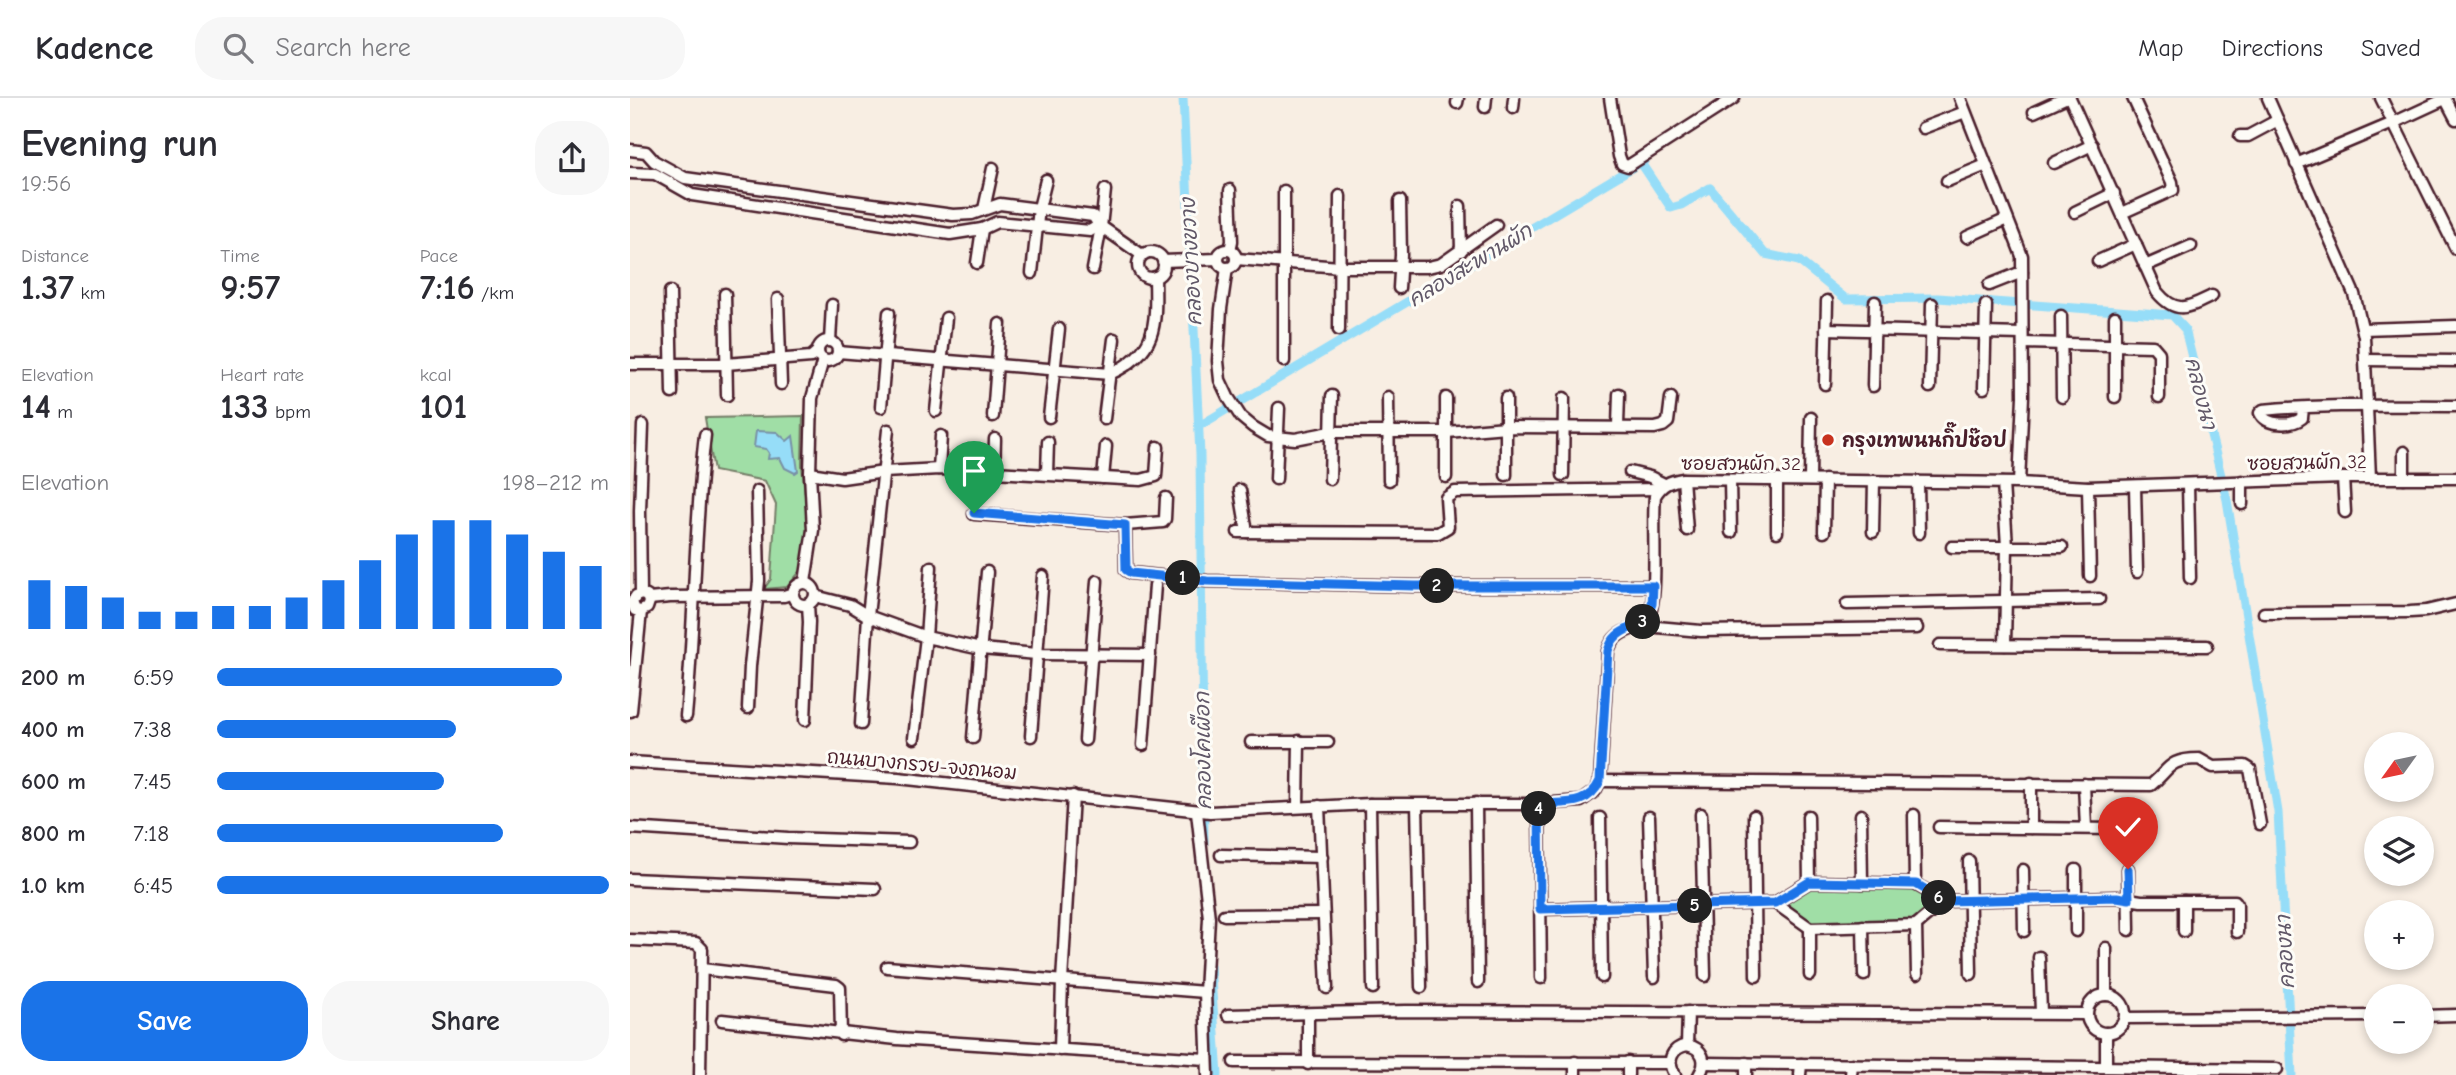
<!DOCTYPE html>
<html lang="en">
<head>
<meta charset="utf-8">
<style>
  body { margin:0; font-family:"Comic Neue","Playpen Sans Thai",sans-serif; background:#f7f7f7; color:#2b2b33; height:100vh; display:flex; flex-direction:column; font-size:26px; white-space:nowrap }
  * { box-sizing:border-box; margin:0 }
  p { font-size:23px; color:#7c7c81 }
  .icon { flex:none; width:38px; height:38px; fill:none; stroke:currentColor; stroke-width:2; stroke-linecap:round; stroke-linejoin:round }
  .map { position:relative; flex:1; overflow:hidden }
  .details { display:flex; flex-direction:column; background:#fff; width:630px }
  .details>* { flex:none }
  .needle { width:46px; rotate:237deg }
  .tools { position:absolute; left:1734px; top:634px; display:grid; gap:14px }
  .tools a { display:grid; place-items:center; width:70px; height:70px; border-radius:50%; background:#fff; box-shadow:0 4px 10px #0003; font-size:35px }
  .pin { position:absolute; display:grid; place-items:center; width:60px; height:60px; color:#fff; margin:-72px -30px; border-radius:50% 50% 50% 0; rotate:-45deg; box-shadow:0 0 7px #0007 }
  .pin .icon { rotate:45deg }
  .km { position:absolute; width:35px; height:35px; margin:-18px; border-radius:50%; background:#222; color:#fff; font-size:19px; line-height:35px; text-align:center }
  .round { display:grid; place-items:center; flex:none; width:74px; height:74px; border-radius:28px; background:#f7f7f7 }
  .head { display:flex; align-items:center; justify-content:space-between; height:119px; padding:0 21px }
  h1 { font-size:38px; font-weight:700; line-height:52px }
  .figures { display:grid; grid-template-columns:repeat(3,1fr); gap:10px; height:119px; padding:7px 21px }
  .figures div { display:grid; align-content:center }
  .figures b { font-size:35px; font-weight:700 }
  .figures small { font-size:19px; font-weight:400 }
  .figures p { font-size:19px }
  .chart { height:196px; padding:14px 21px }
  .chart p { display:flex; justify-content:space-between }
  .chart svg { width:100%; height:126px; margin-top:7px; stroke:#1a73e8; stroke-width:6 }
  .action { display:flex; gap:14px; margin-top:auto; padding:14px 21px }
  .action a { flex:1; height:80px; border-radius:28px; background:#1a73e8; color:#fff; font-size:28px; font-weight:700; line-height:80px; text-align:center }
  .action a+a { background:#f7f7f7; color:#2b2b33 }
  ul { padding:0 21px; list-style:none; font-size:23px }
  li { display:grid; grid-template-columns:112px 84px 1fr; align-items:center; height:52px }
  li i { height:18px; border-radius:9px; background:#1a73e8 }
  header { display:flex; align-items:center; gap:42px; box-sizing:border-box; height:98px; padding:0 35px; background:#fff; border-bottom:2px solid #e1e1e2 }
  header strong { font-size:33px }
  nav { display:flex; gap:38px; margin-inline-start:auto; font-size:24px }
  .search { width:490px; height:63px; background:#f7f7f7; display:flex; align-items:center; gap:18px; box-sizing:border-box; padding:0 24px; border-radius:28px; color:#7c7c81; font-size:26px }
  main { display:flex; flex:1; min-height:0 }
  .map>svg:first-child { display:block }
  .green { fill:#a0dea6; stroke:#757e68; stroke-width:2 }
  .water { fill:#96ddf8; stroke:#7891a6; stroke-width:2 }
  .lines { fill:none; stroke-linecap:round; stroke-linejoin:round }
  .canal { stroke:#96ddf8; stroke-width:9 }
  .minor-casing { stroke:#4a1f2b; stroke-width:15 }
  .minor { stroke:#fdfcf7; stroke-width:10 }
  .route-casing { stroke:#fff; stroke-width:14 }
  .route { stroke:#1a73e8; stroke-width:9 }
  .poi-dot { fill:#c8321e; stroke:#fdfcf7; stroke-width:2.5 }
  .labels { text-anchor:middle; stroke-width:6; stroke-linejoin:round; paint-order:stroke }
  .poi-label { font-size:19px; font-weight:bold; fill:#4a1f2b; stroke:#fdfcf7; text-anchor:start }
  .street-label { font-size:19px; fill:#4a1f2b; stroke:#fdfcf7 }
  .water-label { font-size:21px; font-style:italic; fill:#615868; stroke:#fdfcf7 }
</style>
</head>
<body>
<header>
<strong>Kadence</strong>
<div class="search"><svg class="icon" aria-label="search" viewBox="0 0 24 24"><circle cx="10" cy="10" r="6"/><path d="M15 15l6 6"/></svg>Search here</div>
<nav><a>Map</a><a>Directions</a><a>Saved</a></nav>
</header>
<main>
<section class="details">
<div class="head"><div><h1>Evening run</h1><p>19:56</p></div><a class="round"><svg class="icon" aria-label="share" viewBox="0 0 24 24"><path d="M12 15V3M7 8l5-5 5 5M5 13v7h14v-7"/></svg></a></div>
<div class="figures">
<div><p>Distance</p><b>1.37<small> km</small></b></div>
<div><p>Time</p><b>9:57</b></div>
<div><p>Pace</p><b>7:16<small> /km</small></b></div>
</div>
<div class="figures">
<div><p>Elevation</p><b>14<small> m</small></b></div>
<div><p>Heart rate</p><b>133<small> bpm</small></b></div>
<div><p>kcal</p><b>101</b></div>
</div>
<div class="chart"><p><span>Elevation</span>198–212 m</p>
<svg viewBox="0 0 160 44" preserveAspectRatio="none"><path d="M5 44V27M15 44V29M25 44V33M35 44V38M45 44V38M55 44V36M65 44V36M75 44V33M85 44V27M95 44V20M105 44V11M115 44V6M125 44V6M135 44V11M145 44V17M155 44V22"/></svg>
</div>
<ul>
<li><b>200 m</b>6:59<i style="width:88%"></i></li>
<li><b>400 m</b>7:38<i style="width:61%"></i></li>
<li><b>600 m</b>7:45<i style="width:58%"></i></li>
<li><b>800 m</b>7:18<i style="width:73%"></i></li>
<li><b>1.0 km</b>6:45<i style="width:100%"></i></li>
</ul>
<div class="action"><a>Save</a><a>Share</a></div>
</section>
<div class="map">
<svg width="1826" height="977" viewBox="0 0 1826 977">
  <rect width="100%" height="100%" fill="#f8eee3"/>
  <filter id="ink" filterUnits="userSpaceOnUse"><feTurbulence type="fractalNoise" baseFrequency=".0143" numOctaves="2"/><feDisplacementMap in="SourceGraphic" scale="14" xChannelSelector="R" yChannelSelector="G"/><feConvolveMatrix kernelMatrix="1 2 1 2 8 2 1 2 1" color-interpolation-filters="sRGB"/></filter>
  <g filter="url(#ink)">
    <g class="green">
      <path d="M173 318 172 367 177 417V452L174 469 157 489 134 491 141 481 146 407 135 383 84 373 75 320Z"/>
      <path d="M1179 784 1285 786 1315 803 1286 827 1180 830 1145 805Z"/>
    </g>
    <path class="water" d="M126 333 147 334 157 343 163 338 168 373 165 375 155 370 150 360 138 361 139 355 136 351 124 349Z"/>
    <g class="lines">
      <g class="canal">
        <path d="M553 0 570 357 574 745"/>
        <path d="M1011 65 1041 110 1051 107 1080 90 1135 156 1169 163 1216 201 1308 200 1542 217 1555 231 1597 402 1648 714 1662 977"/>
        <path d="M569 328 1015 62"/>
        <path d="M580 867 588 977"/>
      </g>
      <g class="minor-casing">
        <g id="minor">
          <path d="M980 0 989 58 992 66 998 68 1104 0"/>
          <path d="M1330 0 1392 158 1393 298 1389 385"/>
          <path d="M1440 0 1527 194C1547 218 1559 209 1582 198"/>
          <path d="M1638 0 1724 196 1734 238 1740 380"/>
          <path d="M1751 0 1826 151"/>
          <path d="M1815 0 1826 21"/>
          <path d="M827 5 828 0"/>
          <path d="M855 9 856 0"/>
          <path d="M883 10 884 0"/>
          <path d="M1404 14 1435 0"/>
          <path d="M1293 30 1335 14"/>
          <path d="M1610 38H1618L1648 22"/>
          <path d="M0 52 16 54 24 63 55 80 323 117 342 116 370 106 463 118 469 127 512 157"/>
          <path d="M1424 65 1462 47"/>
          <path d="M1666 66 1763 25 1815 1"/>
          <path d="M0 75 25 76 62 97 320 136 352 131 367 124 460 133 469 127"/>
          <path d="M1317 83 1356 67"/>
          <path d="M600 92 602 143 600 152"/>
          <path d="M830 108 831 153"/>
          <path d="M354 111 363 70"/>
          <path d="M1445 114 1484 95"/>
          <path d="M1492 115 1543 92 1542 84 1503 0"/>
          <path d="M1337 139 1377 121"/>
          <circle cx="597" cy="161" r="9"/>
          <circle cx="521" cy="167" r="13"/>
          <path d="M606 161 710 169H798L811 166 866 127"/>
          <path d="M533 163 588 161"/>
          <path d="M1468 163 1506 146"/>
          <path d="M347 165 352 131"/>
          <path d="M1515 168 1561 148"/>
          <path d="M597 170 591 211 588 263 590 282 598 299 611 319 623 329 638 338 665 341 701 334H817L876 329 1025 330 1033 328 1038 324 1041 300"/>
          <path d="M463 171 471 129 475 92"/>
          <path d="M402 175 409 110 416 82"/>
          <path d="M1359 187 1392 174"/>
          <path d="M769 190 771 157 770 103"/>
          <path d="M40 194 42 295"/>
          <path d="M95 196 97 297"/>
          <path d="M148 201 151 286"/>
          <path d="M1431 218 1432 299"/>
          <path d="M1196 231 1392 236"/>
          <path d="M1733 231 1826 228"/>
          <path d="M709 232 710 98"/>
          <circle cx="198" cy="253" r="10"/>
          <path d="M200 243 202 207"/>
          <path d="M1393 245 1523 248 1529 255V299"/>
          <path d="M208 254 480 276C528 254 526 227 525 179"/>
          <path d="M1736 262 1826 263"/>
          <path d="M654 263V93"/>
          <path d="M0 266H96L181 259 188 253"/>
          <path d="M1195 286 1197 203"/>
          <path d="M1243 288 1245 204"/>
          <path d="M1300 289 1302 206"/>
          <path d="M1354 290 1356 207"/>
          <path d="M758 299 759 382"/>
          <path d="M1485 299V219"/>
          <path d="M816 300V379"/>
          <path d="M251 309 259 215"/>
          <path d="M1673 310 1672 320C1662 328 1636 328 1630 315L1633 312C1697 306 1762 308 1826 308"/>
          <path d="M306 313 316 220"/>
          <path d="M363 318 370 226"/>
          <path d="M419 319 429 231"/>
          <path d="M474 321 484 241"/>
          <path d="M988 328 989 296"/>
          <path d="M1774 354V380"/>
          <path d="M309 371 311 338"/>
          <path d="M364 373 365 341"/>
          <path d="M1000 374 1020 379 1034 386"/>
          <path d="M180 375 212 380 254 374 309 371 511 382 526 378 528 349"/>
          <path d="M417 376 418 344"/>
          <path d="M876 377V300"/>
          <path d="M933 377 934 300"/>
          <path d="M473 380 476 348"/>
          <path d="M1713 380 1715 414"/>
          <path d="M646 381 649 310"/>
          <path d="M700 381 702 298"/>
          <path d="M1053 381 1057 432"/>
          <path d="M1100 382 1101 434"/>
          <path d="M1180 382 1181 320"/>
          <path d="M1612 383V406"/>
          <path d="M1288 384 1289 435"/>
          <path d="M1373 385 1377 448 1375 547"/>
          <path d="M1558 386 1560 480"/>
          <path d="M1505 388 1507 474"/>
          <path d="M1458 389 1460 478"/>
          <path d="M610 392 617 434"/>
          <path d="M344 416 495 427 496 472 501 475 577 483 785 488H1023"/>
          <path d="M495 427 533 424 535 421 536 400"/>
          <path d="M608 434 808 435 818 429 816 400 825 394 1029 391"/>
          <path d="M1147 434V382"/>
          <path d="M1194 434 1195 382"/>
          <path d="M1243 434 1244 383"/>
          <path d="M1322 449H1432"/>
          <path d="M175 484 183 432 180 375 182 300 193 262"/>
          <circle cx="174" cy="496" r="11"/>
          <path d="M11 496 6 498 2 504 5 512 11 513 17 510 19 504 17 498 11 496 10 413 13 327"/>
          <path d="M185 498 220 507 238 518 296 539 351 551 407 556 520 557"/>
          <path d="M19 501 40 499 154 498 163 495"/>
          <path d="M1217 506 1469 501"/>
          <path d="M1634 515 1780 514 1796 513 1826 506"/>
          <path d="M1014 523 1027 529 1071 533 1287 530"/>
          <path d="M1310 547 1577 548"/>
          <path d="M118 610 120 568 129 483 127 393"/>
          <path d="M1 613 11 513"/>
          <path d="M56 618C65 525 64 430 75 337"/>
          <path d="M175 622 179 524 178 506"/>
          <path d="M231 626 238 518 258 332"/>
          <path d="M401 638 413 478"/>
          <path d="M284 640 296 539 301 469"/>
          <path d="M343 640 357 474"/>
          <path d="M455 642 467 483"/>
          <path d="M621 644H698"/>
          <path d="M513 647 525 487"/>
          <path d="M0 664 268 680 580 714 740 706H909L951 703 965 693 970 683 978 553C986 527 1007 536 1018 519 1029 502 1022 423 1025 398 1032 386 1040 383 1053 381L1389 385 1458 389 1713 380H1826"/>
          <path d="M970 683 1521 687C1540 671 1538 661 1569 661L1583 669 1615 668 1620 671 1630 726"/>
          <path d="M1454 686 1456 730"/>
          <path d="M846 705 848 884"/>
          <path d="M740 706 743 890"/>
          <path d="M909 706 911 880"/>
          <path d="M787 707 791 889"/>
          <path d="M689 708 697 890"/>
          <path d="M668 709 669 643"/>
          <path d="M567 714 579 820 575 894 578 977"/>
          <path d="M1071 716 1075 878"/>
          <path d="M1231 717 1232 785"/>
          <path d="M1284 717 1285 786"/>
          <path d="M1124 718 1126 878"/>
          <path d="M1178 718 1179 784"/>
          <path d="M1019 719 1024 879"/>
          <path d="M970 720 972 879"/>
          <path d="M1309 729 1487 731"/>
          <path d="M0 730 158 740 279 744"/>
          <path d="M1401 730V685"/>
          <path d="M591 757 692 759"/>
          <path d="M1339 763 1341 876"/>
          <path d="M1498 771 1499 832"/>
          <path d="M1393 772 1394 833"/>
          <path d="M1446 772V833"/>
          <path d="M0 781 245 791"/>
          <path d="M1554 803V833"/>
          <path d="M1145 805 1180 830 1286 827 1315 803"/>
          <path d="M910 811 1145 805 1179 784 1285 786 1315 803 1487 799 1511 803H1605L1607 806V834"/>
          <path d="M594 817 693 816"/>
          <path d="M1286 827 1287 876"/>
          <path d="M1233 828 1234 877"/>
          <path d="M1180 830V877"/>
          <path d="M0 842 66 845 72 851 70 977"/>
          <path d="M1409 859 1411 915"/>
          <path d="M257 869 575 894"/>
          <path d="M72 871 206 887 210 890 211 937"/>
          <path d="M1476 897V850"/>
          <circle cx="1476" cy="916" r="19"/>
          <path d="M678 916V966"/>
          <path d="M598 917 776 913 1457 916"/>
          <path d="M1792 918 1826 917"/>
          <path d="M1495 920 1746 918"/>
          <path d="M92 922 267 941 576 961"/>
          <path d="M1476 935V969"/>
          <path d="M1057 947 1058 914"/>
          <path d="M430 952 432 883 443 698"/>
          <path d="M604 964 1040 965"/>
          <path d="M945 964V977"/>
          <path d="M998 964V977"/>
          <path d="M1074 965 1647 971"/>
          <path d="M1045 977C1036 964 1041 950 1057 947 1073 950 1078 964 1069 977"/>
          <path d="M1116 977V965"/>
          <path d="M1170 977 1171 966"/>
          <path d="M1221 977 1222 966"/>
        </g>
      </g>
      <use href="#minor" class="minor"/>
    </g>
  </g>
  <g class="lines" filter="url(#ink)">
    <g class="route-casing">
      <path id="route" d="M344 415 495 427 496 472 501 475 577 483 785 488H1023L1022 506 1017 519C1002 534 985 529 978 553L970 683C958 709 935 704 909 706L910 811 1145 805 1179 784 1286 786 1315 803 1487 799 1499 801 1498 771"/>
    </g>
    <use href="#route" class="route"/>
  </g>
  <circle class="poi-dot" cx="1198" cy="342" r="7"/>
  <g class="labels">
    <g class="poi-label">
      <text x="1212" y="349">กรุงเทพนนกิ๊ปช๊อป</text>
    </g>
    <g class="street-label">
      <text transform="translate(1677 364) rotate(-1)" y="7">ซอยสวนผัก 32</text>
      <text x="1111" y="372">ซอยสวนผัก 32</text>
      <text transform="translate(292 666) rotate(5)" y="7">ถนนบางกรวย-จงถนอม</text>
    </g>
    <g class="water-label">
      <text transform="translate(561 164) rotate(-93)" y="7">คลองบางขวาง</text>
      <text transform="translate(840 167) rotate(-31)" y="7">คลองสะพานผัก</text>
      <text transform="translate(1571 295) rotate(76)" y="7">คลองนา</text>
      <text transform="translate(573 653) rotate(-91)" y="7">คลองโคเผือก</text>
      <text transform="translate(1655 854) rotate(-93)" y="7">คลองนา</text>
    </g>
  </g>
</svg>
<div class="tools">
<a><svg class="needle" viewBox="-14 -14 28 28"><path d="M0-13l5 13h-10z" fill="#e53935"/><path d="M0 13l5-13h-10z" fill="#7c7c81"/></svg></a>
<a><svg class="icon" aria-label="layers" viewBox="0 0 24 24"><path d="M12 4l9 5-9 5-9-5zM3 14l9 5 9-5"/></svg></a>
<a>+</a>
<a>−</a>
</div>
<div class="pin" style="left:344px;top:415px;background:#1e9e55"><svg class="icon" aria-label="arrive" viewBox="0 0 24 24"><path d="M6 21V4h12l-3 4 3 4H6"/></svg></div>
<div class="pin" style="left:1498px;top:771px;background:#d93025"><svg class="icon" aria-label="check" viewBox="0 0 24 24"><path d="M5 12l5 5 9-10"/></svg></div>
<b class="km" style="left:553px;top:480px">1</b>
<b class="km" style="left:807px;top:488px">2</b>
<b class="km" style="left:1013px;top:524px">3</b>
<b class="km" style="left:909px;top:711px">4</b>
<b class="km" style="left:1065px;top:808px">5</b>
<b class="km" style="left:1309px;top:800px">6</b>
</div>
</main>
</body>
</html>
